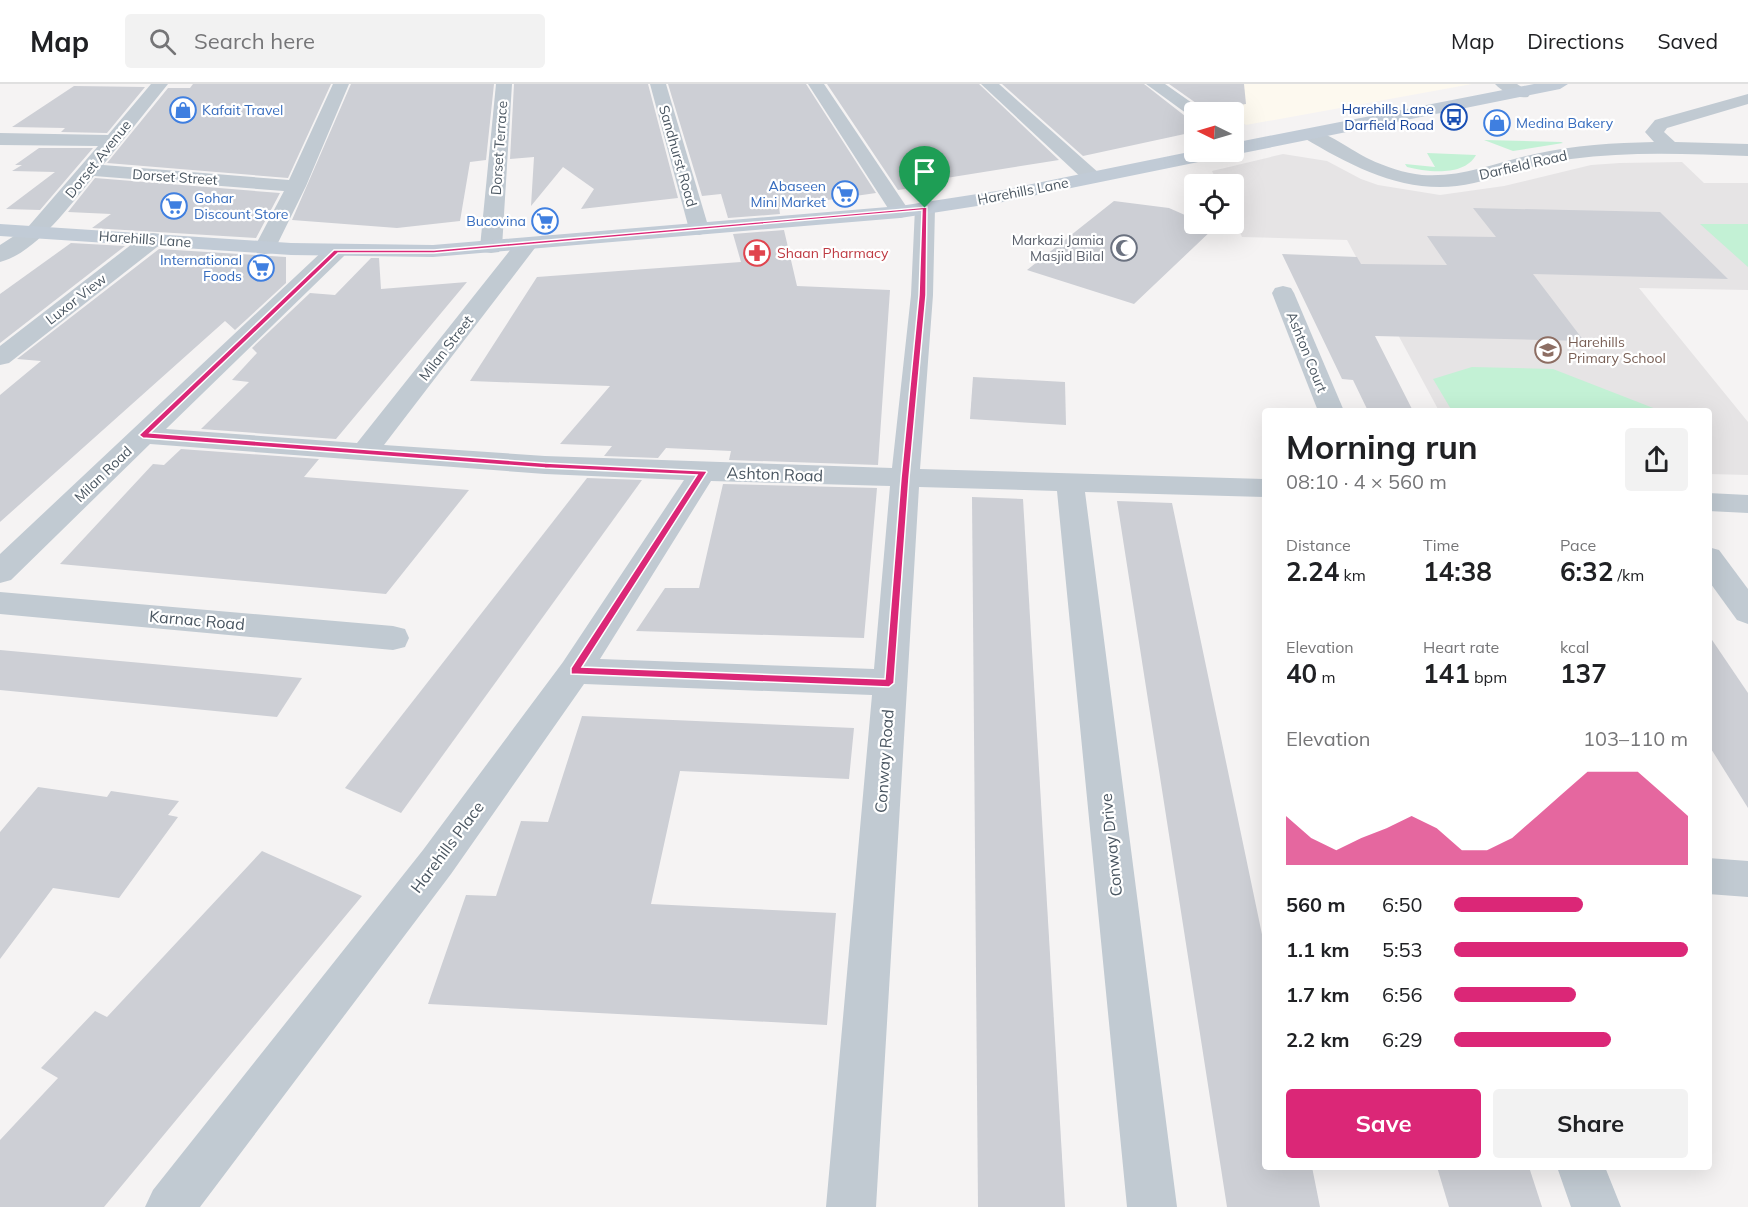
<!DOCTYPE html>
<html lang="en">
<head>
<meta charset="utf-8">
<style>
  body { margin:0; font-family:Mulish,sans-serif; background:#f2f2f2; color:#202124; height:100vh; display:flex; flex-direction:column; font-size:22px; white-space:nowrap }
  * { box-sizing:border-box; margin:0 }
  p { font-size:20px; color:#757577 }
  .icon { flex:none; width:33px; height:33px; fill:none; stroke:currentColor; stroke-width:2; stroke-linecap:round; stroke-linejoin:round }
  .map { position:relative; flex:1; overflow:hidden }
  .sheet { position:absolute; left:1262px; top:324px; width:450px; height:762px; display:flex; flex-direction:column; background:#fff; border-radius:6px; box-shadow:0 6px 24px #0002 }
  .sheet>* { flex:none }
  .needle { width:39px; rotate:275deg }
  .buttons { position:absolute; left:1184px; top:18px; display:grid; gap:12px }
  .buttons a { display:grid; place-items:center; width:60px; height:60px; border-radius:6px; background:#fff; box-shadow:0 6px 24px #0002; font-size:30px }
  .pin { position:absolute; display:grid; place-items:center; width:51px; height:51px; color:#fff; margin:-62px -26px; border-radius:50% 50% 50% 0; rotate:-45deg; box-shadow:0 0 6px #0007 }
  .pin .icon { rotate:45deg }
  .round { display:grid; place-items:center; flex:none; width:63px; height:63px; border-radius:6px; background:#f2f2f2 }
  .overview { display:flex; align-items:center; justify-content:space-between; height:102px; padding:0 24px }
  h1 { font-size:33px; font-weight:700; line-height:45px }
  .figures { display:grid; grid-template-columns:repeat(3,1fr); gap:9px; height:102px; padding:6px 24px }
  .figures div { display:grid; align-content:center }
  .figures b { font-size:26px; font-weight:700 }
  .figures small { font-size:16px; font-weight:400 }
  .figures p { font-size:16px }
  .chart { height:168px; padding:12px 24px }
  .chart p { display:flex; justify-content:space-between }
  .chart svg { width:100%; height:108px; margin-top:6px; fill:#db2777; opacity:.7 }
  .cta { display:flex; gap:12px; margin-top:auto; padding:12px 24px }
  .cta a { flex:1; height:69px; border-radius:6px; background:#db2777; color:#fff; font-size:24px; font-weight:700; line-height:69px; text-align:center }
  .cta a+a { background:#f2f2f2; color:#202124 }
  ul { padding:0 24px; list-style:none; font-size:20px }
  li { display:grid; grid-template-columns:96px 72px 1fr; align-items:center; height:45px }
  li i { height:15px; border-radius:8px; background:#db2777 }
  header { display:flex; align-items:center; gap:36px; box-sizing:border-box; height:84px; padding:0 30px; background:#fff; border-bottom:2px solid #e0e0e0 }
  header strong { font-size:28px }
  nav { display:flex; gap:33px; margin-inline-start:auto; font-size:21px }
  .search { width:420px; height:54px; background:#f2f2f2; display:flex; align-items:center; gap:15px; box-sizing:border-box; padding:0 21px; border-radius:6px; color:#757577; font-size:22px }
  .map>svg:first-child { display:block }
  .commercial { fill:#fdf9ef }
  .education { fill:#e6e4e5 }
  .green { fill:#c3f1d5 }
  .building { fill:#cdcfd5 }
  .lines { fill:none; stroke-linecap:round; stroke-linejoin:round }
  .street { fill:#c1cad2; fill-rule:evenodd }
  .secondary { fill:#c1cbd6; fill-rule:evenodd }
  .route { fill:#db2777; stroke:#fff; stroke-width:1.5; fill-rule:evenodd }
  .labels { text-anchor:middle; stroke-width:4.5; stroke-linejoin:round; paint-order:stroke }
  .far-transit-label { font-size:14px; fill:#164399; stroke:#fff; text-anchor:end }
  .far-shop-label { font-size:14px; fill:#366cbe; stroke:#fff; text-anchor:start }
  .far-street-label { font-size:14px; fill:#4a5661; stroke:#fff }
  .far-worship-label { font-size:14px; fill:#5b616d; stroke:#fff; text-anchor:end }
  .far-health-label { font-size:14px; fill:#be3a42; stroke:#fff; text-anchor:start }
  .far-education-label { font-size:14px; fill:#785e54; stroke:#fff; text-anchor:start }
  .street-label { font-size:16px; fill:#4a5661; stroke:#fff }
</style>
</head>
<body>
<header>
<strong>Map</strong>
<div class="search"><svg class="icon" aria-label="search" viewBox="0 0 24 24"><circle cx="10" cy="10" r="6"/><path d="M15 15l6 6"/></svg>Search here</div>
<nav><a>Map</a><a>Directions</a><a>Saved</a></nav>
</header>
<div class="map">
<svg width="1748" height="1123" viewBox="0 0 1748 1123">
  <rect width="100%" height="100%" fill="#f5f3f3"/>
  <path class="commercial" d="M1183 0H1472L1246 41 1233 32V28H1227L1240 22 1227 14Z"/>
  <path class="education" d="M1283 70 1327 77 1361 95 1378 101 1440 111 1504 102 1591 81 1620 79 1682 78 1704 99H1748V206L1639 204 1748 338V391L1709 390 1708 327H1439L1347 156 1242 153 1233 133V100H1218L1212 87Z"/>
  <g class="green">
    <path d="M1484 56 1561 58 1563 59 1513 67Z"/>
    <path d="M1427 69 1476 71C1464 93 1427 88 1407 83L1405 80 1435 83Z"/>
    <path d="M1700 140H1748V183Z"/>
    <path d="M1472 283 1553 285 1661 327H1452L1433 295Z"/>
  </g>
  <g class="building">
    <path d="M193 0H331L288 94 107 79 168 4H190Z"/>
    <path d="M351 0H494L486 76 470 78 460 137 397 144 292 136Z"/>
    <path d="M514 0H648L678 114 581 125 594 105 563 83 531 122 534 73 510 75Z"/>
    <path d="M668 0H806L876 109 779 123 780 130 728 134 721 110 702 112Z"/>
    <path d="M827 0H979L1059 76 940 95V100L898 106Z"/>
    <path d="M1002 0H1144L1194 39V48L1083 72Z"/>
    <path d="M1169 0H1244L1246 20 1206 26Z"/>
    <path d="M74 2 145 3 107 49 61 48 65 44 12 43Z"/>
    <path d="M39 64H93L40 126 6 125 55 88 12 87 22 81H15Z"/>
    <path d="M95 94 280 109 256 154 92 144 111 130 68 128Z"/>
    <path d="M1114 117 1169 124 1194 135V140H1204L1214 144 1134 220 1027 186Z"/>
    <path d="M1473 124 1660 128 1728 195 1533 190 1584 257 1375 252 1413 327H1368L1353 296 1342 295 1282 170 1357 173 1361 180 1447 181 1427 152 1496 153Z"/>
    <path d="M784 146 797 202 890 206 878 381 729 376 731 367 666 364 658 374 604 372 612 362 560 360 610 302 470 297 537 193 741 178 733 150Z"/>
    <path d="M71 159 125 162 0 259V210Z"/>
    <path d="M159 165 286 173V199L235 246 225 237 0 438V311L41 277 17 275Z"/>
    <path d="M371 174H379L381 205 467 198 336 355 201 345 249 298 232 296 257 269 252 264 310 209 335 211Z"/>
    <path d="M973 293 1065 298 1066 341 970 335Z"/>
    <path d="M181 365 319 375 304 393 469 406 386 510 60 480 153 380 164 381Z"/>
    <path d="M587 394 642 396 401 729 345 704Z"/>
    <path d="M723 400 877 404 864 554 636 547 665 504H699Z"/>
    <path d="M972 413 1023 415 1065 1123H978Z"/>
    <path d="M1117 417 1172 419 1264 860V1083H1312L1320 1123H1227Z"/>
    <path d="M1708 550 1748 609V724L1708 660Z"/>
    <path d="M0 566 240 588 302 594 277 633 0 606Z"/>
    <path d="M582 632 854 644 849 695 680 687 651 820 836 829 827 941 428 920 466 811 496 812 521 737 548 738Z"/>
    <path d="M38 703 107 713 111 707 179 717 168 731 178 733 119 814 53 804 0 875V748Z"/>
    <path d="M262 767 362 812 104 1123H0V1056L58 994 41 984 95 927 107 933Z"/>
    <path d="M1437 1083H1529L1542 1123H1449Z"/>
  </g>
  <g class="lines">
    <g class="street">
      <path d="M151 0H168L103 81 289 96 333 0H349L306 102 273 169 265 170 257 169 254 164 284 107 94 92C71 120 36 169 0 178V161L28 143 98 62 0 61V49L108 51Z"/>
      <path d="M496 0H512L502 163 499 168 491 169 483 168 480 163Z"/>
      <path d="M650 0H666L709 145 706 149 699 151 692 149 689 145Z"/>
      <path d="M808 0H824L910 128 907 132 900 134 893 132Z"/>
      <path d="M981 0H999L1100 90 1103 94 1100 98H1086Z"/>
      <path d="M1146 0H1165L1205 28H1194V33L1190 32Z"/>
      <path d="M1495 0H1517L1531 9 1528 13C1517 15 1502 8 1495 0Z"/>
      <path d="M1748 10V20L1667 44 1664 48 1675 58 1748 60V72C1689 70 1630 67 1571 75 1537 79 1507 91 1474 99 1412 114 1356 85 1304 54L1301 50 1304 46C1320 42 1353 68 1369 75 1386 83 1404 89 1422 91 1462 94 1497 78 1535 70 1574 61 1614 59 1654 58L1645 48 1655 36Z"/>
      <path d="M925 118 932 120 935 124 933 211 920 385 1264 395V413L1085 408 1177 1123H1127L1057 407 919 403 876 1123H826L872 611 584 600 451 790 200 1123H145L153 1106 423 766 563 578 684 396 545 390 150 360 11 496 0 499V470L328 162 336 161 344 162 347 167 344 172 166 345 357 359 519 155 527 154 535 155 538 160 384 361 545 372 892 384 911 211 915 124 918 120ZM711 397 890 402 874 585 600 575Z"/>
      <path d="M153 149 161 150 164 155 161 160 9 279 0 281V262L145 150Z"/>
      <path d="M1283 202 1291 204 1294 209 1344 327H1318L1272 209 1275 204Z"/>
      <path d="M1708 409 1748 411V429L1708 427Z"/>
      <path d="M1708 463 1719 466 1748 505V540L1737 536 1708 496Z"/>
      <path d="M0 508 393 542 405 545 409 554 405 563 393 566 0 530Z"/>
      <path d="M1708 774 1748 777V813L1708 810Z"/>
      <path d="M1557 1083H1605L1621 1123H1571Z"/>
    </g>
    <path class="secondary" d="M1534 0H1568L1560 5 1233 71 1227 69 1218 74 1003 118 900 134 433 173 291 171 0 152V140L291 159 433 161 900 122 1003 106 1194 67 1233 68V59Z"/>
  </g>
  <path class="route" d="M927 123 926 211 909 394 894 599 889 603 571 590V584L697 391 545 384 143 354 139 351 334 166H434ZM922 126 919 211 901 394 885 595 582 583 707 388 706 387 545 379 150 349 338 169H434Z"/>
  <defs>
    <g id="shop-ring" transform="scale(1.35)"><circle r="9.5" fill="#fff" stroke="#3f7fe0" stroke-width="1.5"/><path d="M-5-2.5h2.3a2.7 3.5 0 0 1 5.4 0H5L5.5 6h-11ZM-1.5-2.5h3a1.5 2.3 0 0 0-3 0Z" fill="#3f7fe0"/></g>
    <g id="bus-ring" transform="scale(1.35)"><circle r="9.5" fill="#fff" stroke="#1a4fb4" stroke-width="1.5"/><path d="M-5-6H5V4H4V6H2V4H-2V6H-4V4H-5ZM-3.5-4V0h7V-4ZM-3.5 1.2v1.5H-2V1.2ZM2 1.2v1.5H3.5V1.2Z" fill="#1a4fb4"/></g>
    <g id="supermarket-ring" transform="scale(1.35)"><circle r="9.5" fill="#fff" stroke="#3f7fe0" stroke-width="1.5"/><path d="M-6-5.5h2.5l.6 2H6L4.5 2H-2.5L-4.4-4H-6ZM-1.5 3.2a1.3 1.3 0 1 0 .1 0ZM3 3.2a1.3 1.3 0 1 0 .1 0Z" fill="#3f7fe0"/></g>
    <g id="mosque-ring" transform="scale(1.35)"><circle r="9.5" fill="#fff" stroke="#6b7280" stroke-width="1.5"/><path d="M3.5-4.9A6 6 0 1 0 3.5 4.9A5 5 0 1 1 3.5-4.9Z" fill="#6b7280"/></g>
    <g id="pharmacy-ring" transform="scale(1.35)"><circle r="9.5" fill="#fff" stroke="#e0444e" stroke-width="1.5"/><path d="M-2-6h4v4h4v4h-4v4h-4v-4h-4v-4h4Z" fill="#e0444e"/></g>
    <g id="school-ring" transform="scale(1.35)"><circle r="9.5" fill="#fff" stroke="#8d6e63" stroke-width="1.5"/><path d="M0-5L7-2L0 1L-7-2ZM-4 1L0 2.5L4 1V4Q0 6-4 4Z" fill="#8d6e63"/></g>
  </defs>
  <g fill-rule="evenodd">
    <use href="#shop-ring" x="183" y="26"/>
    <use href="#bus-ring" x="1454" y="33"/>
    <use href="#shop-ring" x="1497" y="39"/>
    <use href="#supermarket-ring" x="845" y="110"/>
    <use href="#supermarket-ring" x="174" y="122"/>
    <use href="#supermarket-ring" x="545" y="137"/>
    <use href="#mosque-ring" x="1124" y="164"/>
    <use href="#pharmacy-ring" x="757" y="169"/>
    <use href="#supermarket-ring" x="261" y="184"/>
    <use href="#school-ring" x="1548" y="266"/>
  </g>
  <g class="labels">
    <g class="far-transit-label">
      <text x="1434" y="30">Harehills Lane<tspan x="1434" dy="16">Darfield Road</tspan></text>
    </g>
    <g class="far-shop-label">
      <text x="202" y="31">Kafait Travel</text>
      <text x="1516" y="44">Medina Bakery</text>
      <text x="826" y="107" text-anchor="end">Abaseen<tspan x="826" dy="16">Mini Market</tspan></text>
      <text x="194" y="119">Gohar<tspan x="194" dy="16">Discount Store</tspan></text>
      <text x="526" y="142" text-anchor="end">Bucovina</text>
      <text x="242" y="181" text-anchor="end">International<tspan x="242" dy="16">Foods</tspan></text>
    </g>
    <g class="far-street-label">
      <text transform="translate(499 64) rotate(-86)" y="5">Dorset Terrace</text>
      <text transform="translate(678 72) rotate(74)" y="5">Sandhurst Road</text>
      <text transform="translate(98 75) rotate(-51)" y="5">Dorset Avenue</text>
      <text transform="translate(1523 81) rotate(-13)" y="5">Darfield Road</text>
      <text transform="translate(175 93) rotate(4)" y="5">Dorset Street</text>
      <text transform="translate(1023 107) rotate(-11)" y="5">Harehills Lane</text>
      <text transform="translate(145 155) rotate(4)" y="5">Harehills Lane</text>
      <text transform="translate(76 215) rotate(-38)" y="5">Luxor View</text>
      <text transform="translate(446 264) rotate(-52)" y="5">Milan Street</text>
      <text transform="translate(1307 268) rotate(68)" y="5">Ashton Court</text>
      <text transform="translate(103 390) rotate(-44)" y="5">Milan Road</text>
    </g>
    <g class="far-worship-label">
      <text x="1104" y="161">Markazi Jamia<tspan x="1104" dy="16">Masjid Bilal</tspan></text>
    </g>
    <g class="far-health-label">
      <text x="777" y="174">Shaan Pharmacy</text>
    </g>
    <g class="far-education-label">
      <text x="1568" y="263">Harehills<tspan x="1568" dy="16">Primary School</tspan></text>
    </g>
    <g class="street-label">
      <text transform="translate(775 390) rotate(2)" y="6">Ashton Road</text>
      <text transform="translate(197 536) rotate(5)" y="6">Karnac Road</text>
      <text transform="translate(884 677) rotate(-86)" y="6">Conway Road</text>
      <text transform="translate(1111 761) rotate(-96)" y="6">Conway Drive</text>
      <text transform="translate(447 763) rotate(-53)" y="6">Harehills Place</text>
    </g>
  </g>
</svg>
<div class="buttons">
<a><svg class="needle" viewBox="-14 -14 28 28"><path d="M0-13l5 13h-10z" fill="#e53935"/><path d="M0 13l5-13h-10z" fill="#757577"/></svg></a>
<a><svg class="icon" aria-label="locate" viewBox="0 0 24 24"><circle cx="12" cy="12" r="6"/><path d="M12 2v4M12 18v4M2 12h4M18 12h4"/></svg></a>
</div>
<div class="pin" style="left:925px;top:124px;background:#1e9e55"><svg class="icon" aria-label="arrive" viewBox="0 0 24 24"><path d="M6 21V4h12l-3 4 3 4H6"/></svg></div>
<section class="sheet">
<div class="overview"><div><h1>Morning run</h1><p>08:10 · 4 × 560 m</p></div><a class="round"><svg class="icon" aria-label="share" viewBox="0 0 24 24"><path d="M12 15V3M7 8l5-5 5 5M5 13v7h14v-7"/></svg></a></div>
<div class="figures">
<div><p>Distance</p><b>2.24<small> km</small></b></div>
<div><p>Time</p><b>14:38</b></div>
<div><p>Pace</p><b>6:32<small> /km</small></b></div>
</div>
<div class="figures">
<div><p>Elevation</p><b>40<small> m</small></b></div>
<div><p>Heart rate</p><b>141<small> bpm</small></b></div>
<div><p>kcal</p><b>137</b></div>
</div>
<div class="chart"><p><span>Elevation</span>103–110 m</p>
<svg viewBox="0 0 160 44" preserveAspectRatio="none"><path d="M0 44V24L10 33L20 38L30 33L40 29L50 24L60 29L70 38L80 38L90 33L100 24L110 15L120 6L130 6L140 6L150 15L160 24V44z"/></svg>
</div>
<ul>
<li><b>560 m</b>6:50<i style="width:55%"></i></li>
<li><b>1.1 km</b>5:53<i style="width:100%"></i></li>
<li><b>1.7 km</b>6:56<i style="width:52%"></i></li>
<li><b>2.2 km</b>6:29<i style="width:67%"></i></li>
</ul>
<div class="cta"><a>Save</a><a>Share</a></div>
</section>
</div>
</body>
</html>
